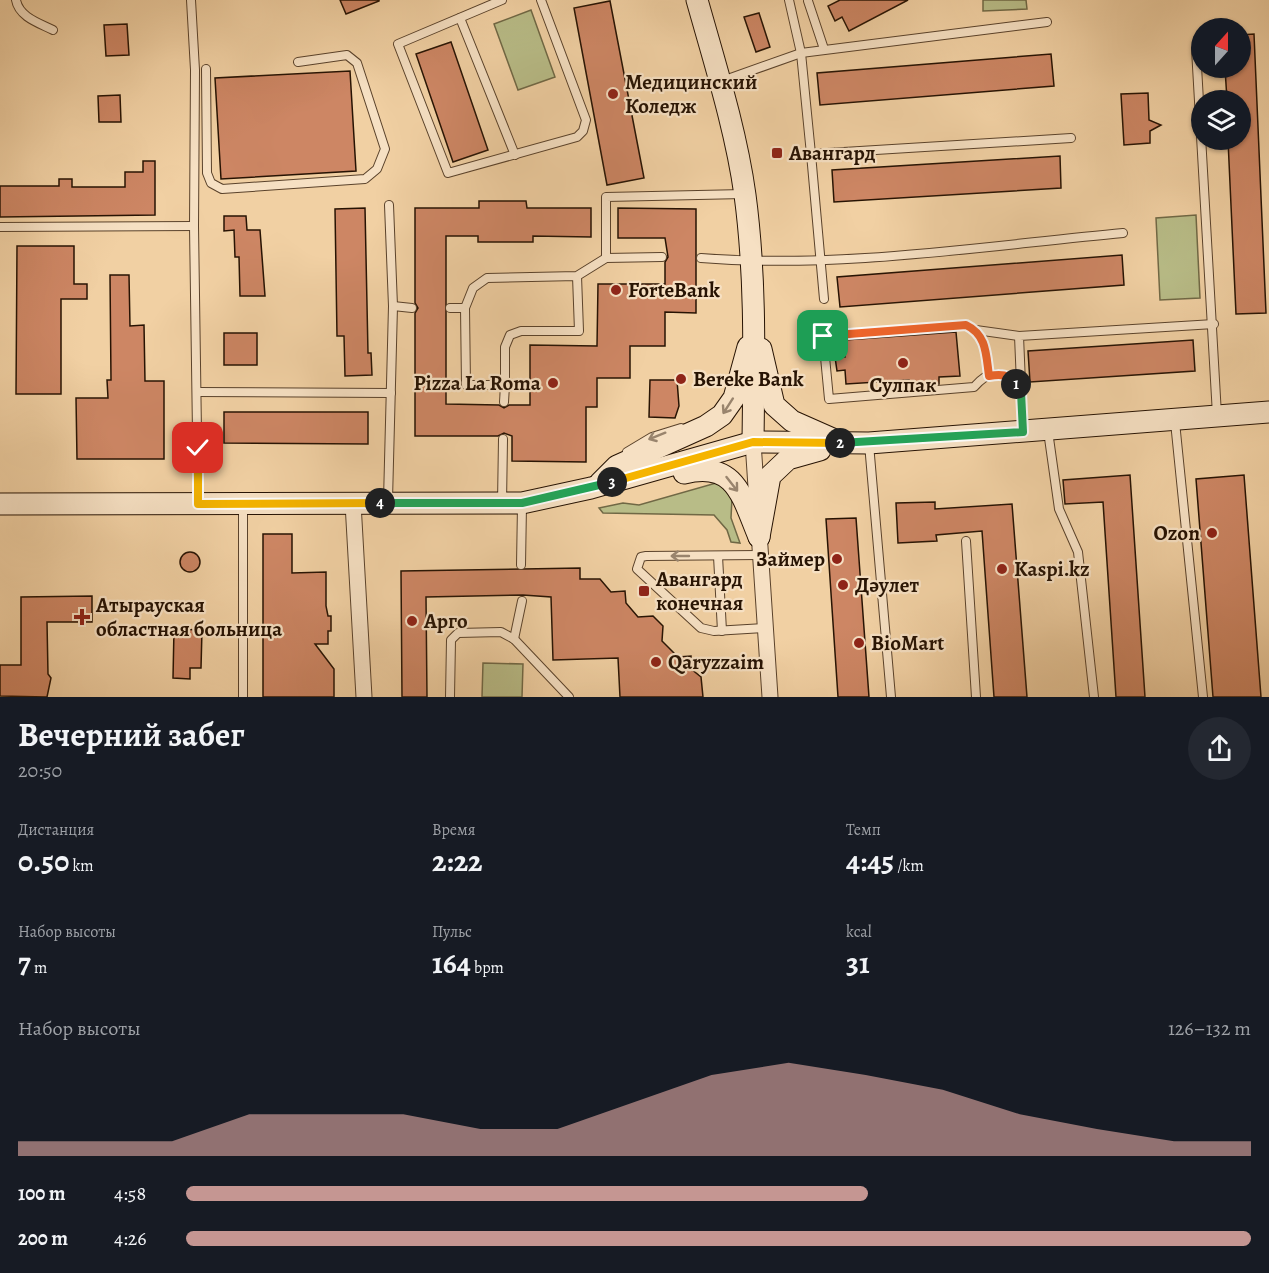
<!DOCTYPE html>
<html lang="ru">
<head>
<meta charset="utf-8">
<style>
  body { margin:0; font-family:Alegreya,serif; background:#242831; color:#f1f3f6; height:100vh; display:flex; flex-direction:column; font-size:22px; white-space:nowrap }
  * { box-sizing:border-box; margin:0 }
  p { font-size:20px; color:#9ea1a6 }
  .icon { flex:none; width:33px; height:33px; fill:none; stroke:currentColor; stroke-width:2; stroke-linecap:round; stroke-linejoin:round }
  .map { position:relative; height:697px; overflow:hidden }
  .side { display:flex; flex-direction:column; background:#171b24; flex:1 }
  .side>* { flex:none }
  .needle { width:39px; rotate:21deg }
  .fabs { position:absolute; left:1191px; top:18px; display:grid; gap:12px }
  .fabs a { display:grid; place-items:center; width:60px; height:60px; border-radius:50%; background:#171b24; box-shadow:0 2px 4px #0004; font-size:30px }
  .pin { position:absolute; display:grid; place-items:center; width:51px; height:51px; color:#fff; margin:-26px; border-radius:12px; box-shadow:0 3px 9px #0006 }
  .km { position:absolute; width:30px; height:30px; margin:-15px; border-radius:50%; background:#222; color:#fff; font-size:16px; line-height:30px; text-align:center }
  .round { display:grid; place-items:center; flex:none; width:63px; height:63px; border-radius:32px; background:#242831 }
  .headline { display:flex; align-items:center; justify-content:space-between; height:102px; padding:0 18px }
  h1 { font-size:33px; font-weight:700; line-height:45px }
  .figures { display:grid; grid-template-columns:repeat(3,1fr); gap:9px; height:102px; padding:6px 18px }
  .figures div { display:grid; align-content:center }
  .figures b { font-size:30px; font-weight:700 }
  .figures small { font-size:16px; font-weight:400 }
  .figures p { font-size:16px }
  .chart { height:168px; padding:12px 18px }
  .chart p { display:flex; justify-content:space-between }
  .chart svg { width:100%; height:108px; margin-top:6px; fill:#c59692; opacity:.7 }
  ul { padding:0 18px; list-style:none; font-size:20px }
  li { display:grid; grid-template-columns:96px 72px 1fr; align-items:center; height:45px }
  li i { height:15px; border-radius:8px; background:#c59692 }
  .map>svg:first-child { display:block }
  .grass { fill:#b8bc87; stroke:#706845; stroke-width:1.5 }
  .building { fill:#cd8664; stroke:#271303; stroke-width:1.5 }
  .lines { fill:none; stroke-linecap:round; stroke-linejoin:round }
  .lane-casing { stroke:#5a422b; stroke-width:10 }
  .street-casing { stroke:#5a422b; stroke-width:17 }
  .secondary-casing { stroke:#271303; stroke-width:23 }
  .lane { stroke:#f6e0c3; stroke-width:8 }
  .street { stroke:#f6e0c3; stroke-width:15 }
  .secondary { stroke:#f6e0c3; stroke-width:21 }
  .oneway { stroke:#99846d }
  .split-1-casing { stroke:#fff; stroke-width:12 }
  .split-2-casing { stroke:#fff; stroke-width:12 }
  .split-3-casing { stroke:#fff; stroke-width:12 }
  .split-4-casing { stroke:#fff; stroke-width:12 }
  .split-5-casing { stroke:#fff; stroke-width:12 }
  .split-1 { stroke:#f0652b; stroke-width:8 }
  .split-2 { stroke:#22a559; stroke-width:8 }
  .split-3 { stroke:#f5b400; stroke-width:8 }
  .split-4 { stroke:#22a559; stroke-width:8 }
  .split-5 { stroke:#f5b400; stroke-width:8 }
  .poi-dot { fill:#8f2418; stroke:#f6e0c3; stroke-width:2 }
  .labels { text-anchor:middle; stroke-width:4.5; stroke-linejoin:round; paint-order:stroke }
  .poi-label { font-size:21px; font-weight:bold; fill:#271303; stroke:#f6e0c3; text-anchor:start }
</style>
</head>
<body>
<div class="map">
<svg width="1269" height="697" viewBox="0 0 1269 697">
  <rect width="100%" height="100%" fill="#f1d0a3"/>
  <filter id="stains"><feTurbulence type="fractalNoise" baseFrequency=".00333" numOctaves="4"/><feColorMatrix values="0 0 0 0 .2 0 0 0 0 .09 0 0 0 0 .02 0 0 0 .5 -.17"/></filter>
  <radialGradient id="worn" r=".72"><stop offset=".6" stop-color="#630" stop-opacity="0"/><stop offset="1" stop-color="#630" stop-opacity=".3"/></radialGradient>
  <g class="grass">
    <path d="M983 0H1026L1027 9 983 11Z"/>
    <path d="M531 10 555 77 518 90 494 24Z"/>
    <path d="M1196 215 1200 298 1160 300 1156 218Z"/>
    <path d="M716 483 723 485 732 498 731 518 740 543 731 542 727 530 714 515 603 513 599 508 623 503 639 505Z"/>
    <path d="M483 663 523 664 522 697H482Z"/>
  </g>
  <g class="building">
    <path d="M340 0H379V1L346 14Z"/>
    <path d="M840 0H908L849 31 842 17 835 21 828 6Z"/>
    <path d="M610 1 644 178 607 185 574 8Z"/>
    <path d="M759 13 770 47 756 52 744 17Z"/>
    <path d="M127 24 129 55 106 56 104 25Z"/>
    <path d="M1254 34 1266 313 1236 314 1228 140H1240V100H1227L1225 68H1240V35Z"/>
    <path d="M451 42 488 150 453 162 416 54Z"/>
    <path d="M1051 54 1054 86 820 105 817 73Z"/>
    <path d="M350 71 356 171 221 179 215 78Z"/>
    <path d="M1148 93 1149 120 1161 125 1150 131V143L1124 145 1121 94Z"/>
    <path d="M120 95 121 122H99L98 96Z"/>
    <path d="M1060 156 1061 188 834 202 832 170Z"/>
    <path d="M143 161H155V215L0 217V186H59V179H72V187H125V172H143Z"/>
    <path d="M479 201H526L527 208H591V237L533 236V242H478V236H446V404L499 405 504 408 509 405H530V345L597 346 598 284H665V262L668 257 665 238H618V208L696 209V313L665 312V346H630V378H597V407H586V462L512 461V436L504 433 498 436H415V313L418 308 415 303V208H479Z"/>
    <path d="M365 208 368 353H371L372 375 345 376 344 336H337L335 209Z"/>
    <path d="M224 216H246L247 230H260L265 296H240L239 257H235L234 230 224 231Z"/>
    <path d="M17 246H74V284H87V299H61V394H16Z"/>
    <path d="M1122 255 1124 285 840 307 837 277Z"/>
    <path d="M110 275H129L130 326 144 325 145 381H164V459H77L76 398H108L107 380H111Z"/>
    <path d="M956 332 960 376 939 377V384L909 386V380L846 384 845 370 837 371 835 357H845L844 340Z"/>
    <rect x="224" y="333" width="33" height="32"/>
    <path d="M1193 340 1195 371 1030 382 1028 351Z"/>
    <path d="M650 380H677L679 406 675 418 649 417Z"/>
    <path d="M224 412H368V444L224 443Z"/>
    <path d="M1130 475 1145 697H1116L1103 502 1065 504 1063 480Z"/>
    <path d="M1244 475 1261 697H1213L1196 479Z"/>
    <path d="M935 502V509L1012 504 1027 697H994L982 531 936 535 937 541 898 543 896 503Z"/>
    <path d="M856 518 869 697H838L826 519Z"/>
    <path d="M263 534H292V573L326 572V606L328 616H331V631H328V644H315L334 669V697H263Z"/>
    <circle cx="190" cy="562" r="10"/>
    <path d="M580 568V579H600L611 592 625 591 626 603 638 617 653 616 663 626 662 641 678 657 691 656V669L701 677 703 697H620L618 658 553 660 551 597 523 595 426 597 427 697H402L401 571Z"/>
    <path d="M92 596V622H47L48 674 51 678 47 697 0 696V665H21V597Z"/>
    <path d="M174 629 202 630 201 668H190V679L173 678Z"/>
  </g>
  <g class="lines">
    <g class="lane-casing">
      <g id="lane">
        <path d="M16 0C19 17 39 23 53 30"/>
        <path d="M191 0 195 70 194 226 198 502"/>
        <path d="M502 0 398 44 448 173 577 137 583 131 586 120 541 0"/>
        <path d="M789 0 801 53 811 154"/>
        <path d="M808 1 824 49"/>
        <path d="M460 18 515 155"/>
        <path d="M1196 49 1217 415"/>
        <path d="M206 69 207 173 211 183 222 189 365 179 377 169 385 149 357 63 347 55 298 62"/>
        <path d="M722 81 801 53 1047 22"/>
        <path d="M0 227 194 226"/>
        <path d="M606 258V197L744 194"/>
        <path d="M701 258C840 269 984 246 1123 233"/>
        <path d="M577 276 579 331H521L510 335 505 347V385H466L465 308 473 288 487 278 577 276 606 258 662 257"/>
        <path d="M824 299 811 154 1071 138"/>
        <path d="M393 306 412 308"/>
        <path d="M450 308H465"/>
        <path d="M976 330 1019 336"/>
        <path d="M989 376C986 355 987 335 966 325L823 336 829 399 974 387C991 367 1007 371 1021 392"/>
        <path d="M197 392 391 393"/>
        <path d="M504 402 505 385"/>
        <path d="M1175 422 1203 697"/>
        <path d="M1023 431 1019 336 1214 324"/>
        <path d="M1048 431 1059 509 1078 552 1094 697"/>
        <path d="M869 444 891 697"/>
        <path d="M627 452 652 437 681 428"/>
        <path d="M388 500 393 306 389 205"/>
        <path d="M502 503 503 439"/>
        <path d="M243 505V697"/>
        <path d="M966 541 976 697"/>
        <path d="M759 555 646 556 641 557 637 569 701 628 714 631 765 628"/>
        <path d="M718 556 722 631"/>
        <path d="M521 565 522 505"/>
        <path d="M514 639 522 601"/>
        <path d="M450 697 451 640 458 633 501 632 514 639 569 697"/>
      </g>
    </g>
    <g class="street-casing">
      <g id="street">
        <path d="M753 442 770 697"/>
        <path d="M353 503 364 697"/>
      </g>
    </g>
    <g class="secondary-casing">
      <g id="secondary">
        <path d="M697 0C715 64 736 130 745 195 756 277 754 360 753 442"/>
        <path d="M761 349 774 405 792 421 835 440"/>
        <path d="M684 473C736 460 742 497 759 537"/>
        <path d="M600 483 617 466 706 426 722 415 734 398 748 347"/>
        <path d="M0 504 522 503 591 488 753 442 869 443 1269 412"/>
        <path d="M759 537 770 476 788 459 820 450"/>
      </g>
    </g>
    <use href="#lane" class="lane"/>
    <use href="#street" class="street"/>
    <use href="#secondary" class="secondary"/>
  </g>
  <defs><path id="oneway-shaft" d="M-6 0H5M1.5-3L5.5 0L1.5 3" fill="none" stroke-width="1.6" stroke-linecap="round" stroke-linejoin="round" transform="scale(1.5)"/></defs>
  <g class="oneway">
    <use href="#oneway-shaft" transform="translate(728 406) rotate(123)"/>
    <use href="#oneway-shaft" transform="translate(657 436) rotate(158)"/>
    <use href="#oneway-shaft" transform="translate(732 484) rotate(52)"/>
    <use href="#oneway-shaft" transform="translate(680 556) rotate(-180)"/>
  </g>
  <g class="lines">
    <g class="split-1-casing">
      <path id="split-1" d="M823 336 966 325C987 335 986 355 989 376 1000 374 1009 374 1016 384"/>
    </g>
    <g class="split-2-casing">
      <path id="split-2" d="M840 443 1023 432 1021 392 1016 384"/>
    </g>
    <g class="split-3-casing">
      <path id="split-3" d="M612 482 753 442 840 443"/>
    </g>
    <g class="split-4-casing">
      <path id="split-4" d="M380 503H522L612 482"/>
    </g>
    <g class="split-5-casing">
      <path id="split-5" d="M198 448V504L380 503"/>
    </g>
    <use href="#split-1" class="split-1"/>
    <use href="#split-2" class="split-2"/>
    <use href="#split-3" class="split-3"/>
    <use href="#split-4" class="split-4"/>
    <use href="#split-5" class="split-5"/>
  </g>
  <g class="poi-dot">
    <circle cx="613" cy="94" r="6"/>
    <rect x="771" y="147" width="12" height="12" rx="3"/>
    <circle cx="616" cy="290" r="6"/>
    <circle cx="903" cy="363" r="6"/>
    <circle cx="681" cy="379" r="6"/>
    <circle cx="553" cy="383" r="6"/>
    <circle cx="1212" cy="533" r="6"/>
    <circle cx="837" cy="559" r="6"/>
    <circle cx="1002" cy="569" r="6"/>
    <circle cx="843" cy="585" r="6"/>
    <rect x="638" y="585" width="12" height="12" rx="3"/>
    <path d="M79 608h6v6h6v6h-6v6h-6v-6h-6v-6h6z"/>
    <circle cx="412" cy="621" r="6"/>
    <circle cx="859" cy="643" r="6"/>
    <circle cx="656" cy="662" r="6"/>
  </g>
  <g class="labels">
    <g class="poi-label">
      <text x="625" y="89">Медицинский<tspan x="625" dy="24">Коледж</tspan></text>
      <text x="789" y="160">Авангард</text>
      <text x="628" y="297">ForteBank</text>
      <text x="693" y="386">Bereke Bank</text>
      <text x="541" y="390" text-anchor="end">Pizza La Roma</text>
      <text x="903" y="392" text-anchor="middle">Сулпак</text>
      <text x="1200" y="540" text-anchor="end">Ozon</text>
      <text x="825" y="566" text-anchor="end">Займер</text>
      <text x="1014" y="576">Kaspi.kz</text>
      <text x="656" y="586">Авангард<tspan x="656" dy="24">конечная</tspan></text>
      <text x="855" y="592">Дәулет</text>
      <text x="96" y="612">Атырауская<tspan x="96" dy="24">областная больница</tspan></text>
      <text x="424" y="628">Арго</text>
      <text x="871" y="650">BioMart</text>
      <text x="668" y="669">Qaryzzaim</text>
    </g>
  </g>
  <rect width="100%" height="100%" filter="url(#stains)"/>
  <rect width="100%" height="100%" fill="url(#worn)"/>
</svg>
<div class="fabs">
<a><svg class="needle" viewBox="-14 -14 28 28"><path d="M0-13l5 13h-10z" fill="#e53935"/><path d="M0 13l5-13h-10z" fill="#9ea1a6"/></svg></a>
<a><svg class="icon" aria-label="layers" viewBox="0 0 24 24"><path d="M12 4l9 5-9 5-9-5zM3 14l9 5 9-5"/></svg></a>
</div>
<div class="pin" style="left:823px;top:336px;background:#1e9e55"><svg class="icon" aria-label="arrive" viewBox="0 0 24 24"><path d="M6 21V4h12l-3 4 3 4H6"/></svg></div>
<div class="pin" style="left:198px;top:448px;background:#d93025"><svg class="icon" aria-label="check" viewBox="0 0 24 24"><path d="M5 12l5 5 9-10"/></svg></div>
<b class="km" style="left:1016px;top:384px">1</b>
<b class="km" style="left:840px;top:443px">2</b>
<b class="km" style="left:612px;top:482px">3</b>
<b class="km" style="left:380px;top:503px">4</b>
</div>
<section class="side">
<div class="headline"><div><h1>Вечерний забег</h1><p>20:50</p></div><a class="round"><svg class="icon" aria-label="share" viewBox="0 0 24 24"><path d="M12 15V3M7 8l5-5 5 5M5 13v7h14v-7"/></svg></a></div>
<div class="figures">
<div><p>Дистанция</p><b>0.50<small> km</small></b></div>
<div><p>Время</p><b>2:22</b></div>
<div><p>Темп</p><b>4:45<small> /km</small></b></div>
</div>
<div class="figures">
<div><p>Набор высоты</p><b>7<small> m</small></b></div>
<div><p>Пульс</p><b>164<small> bpm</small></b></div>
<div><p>kcal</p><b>31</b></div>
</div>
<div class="chart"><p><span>Набор высоты</span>126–132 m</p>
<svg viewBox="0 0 160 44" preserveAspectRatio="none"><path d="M0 44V38L10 38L20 38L30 27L40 27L50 27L60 33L70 33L80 22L90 11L100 6L110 11L120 17L130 27L140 33L150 38L160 38V44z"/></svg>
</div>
<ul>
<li><b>100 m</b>4:58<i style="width:64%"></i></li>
<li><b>200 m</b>4:26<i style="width:100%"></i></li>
</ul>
</section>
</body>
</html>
